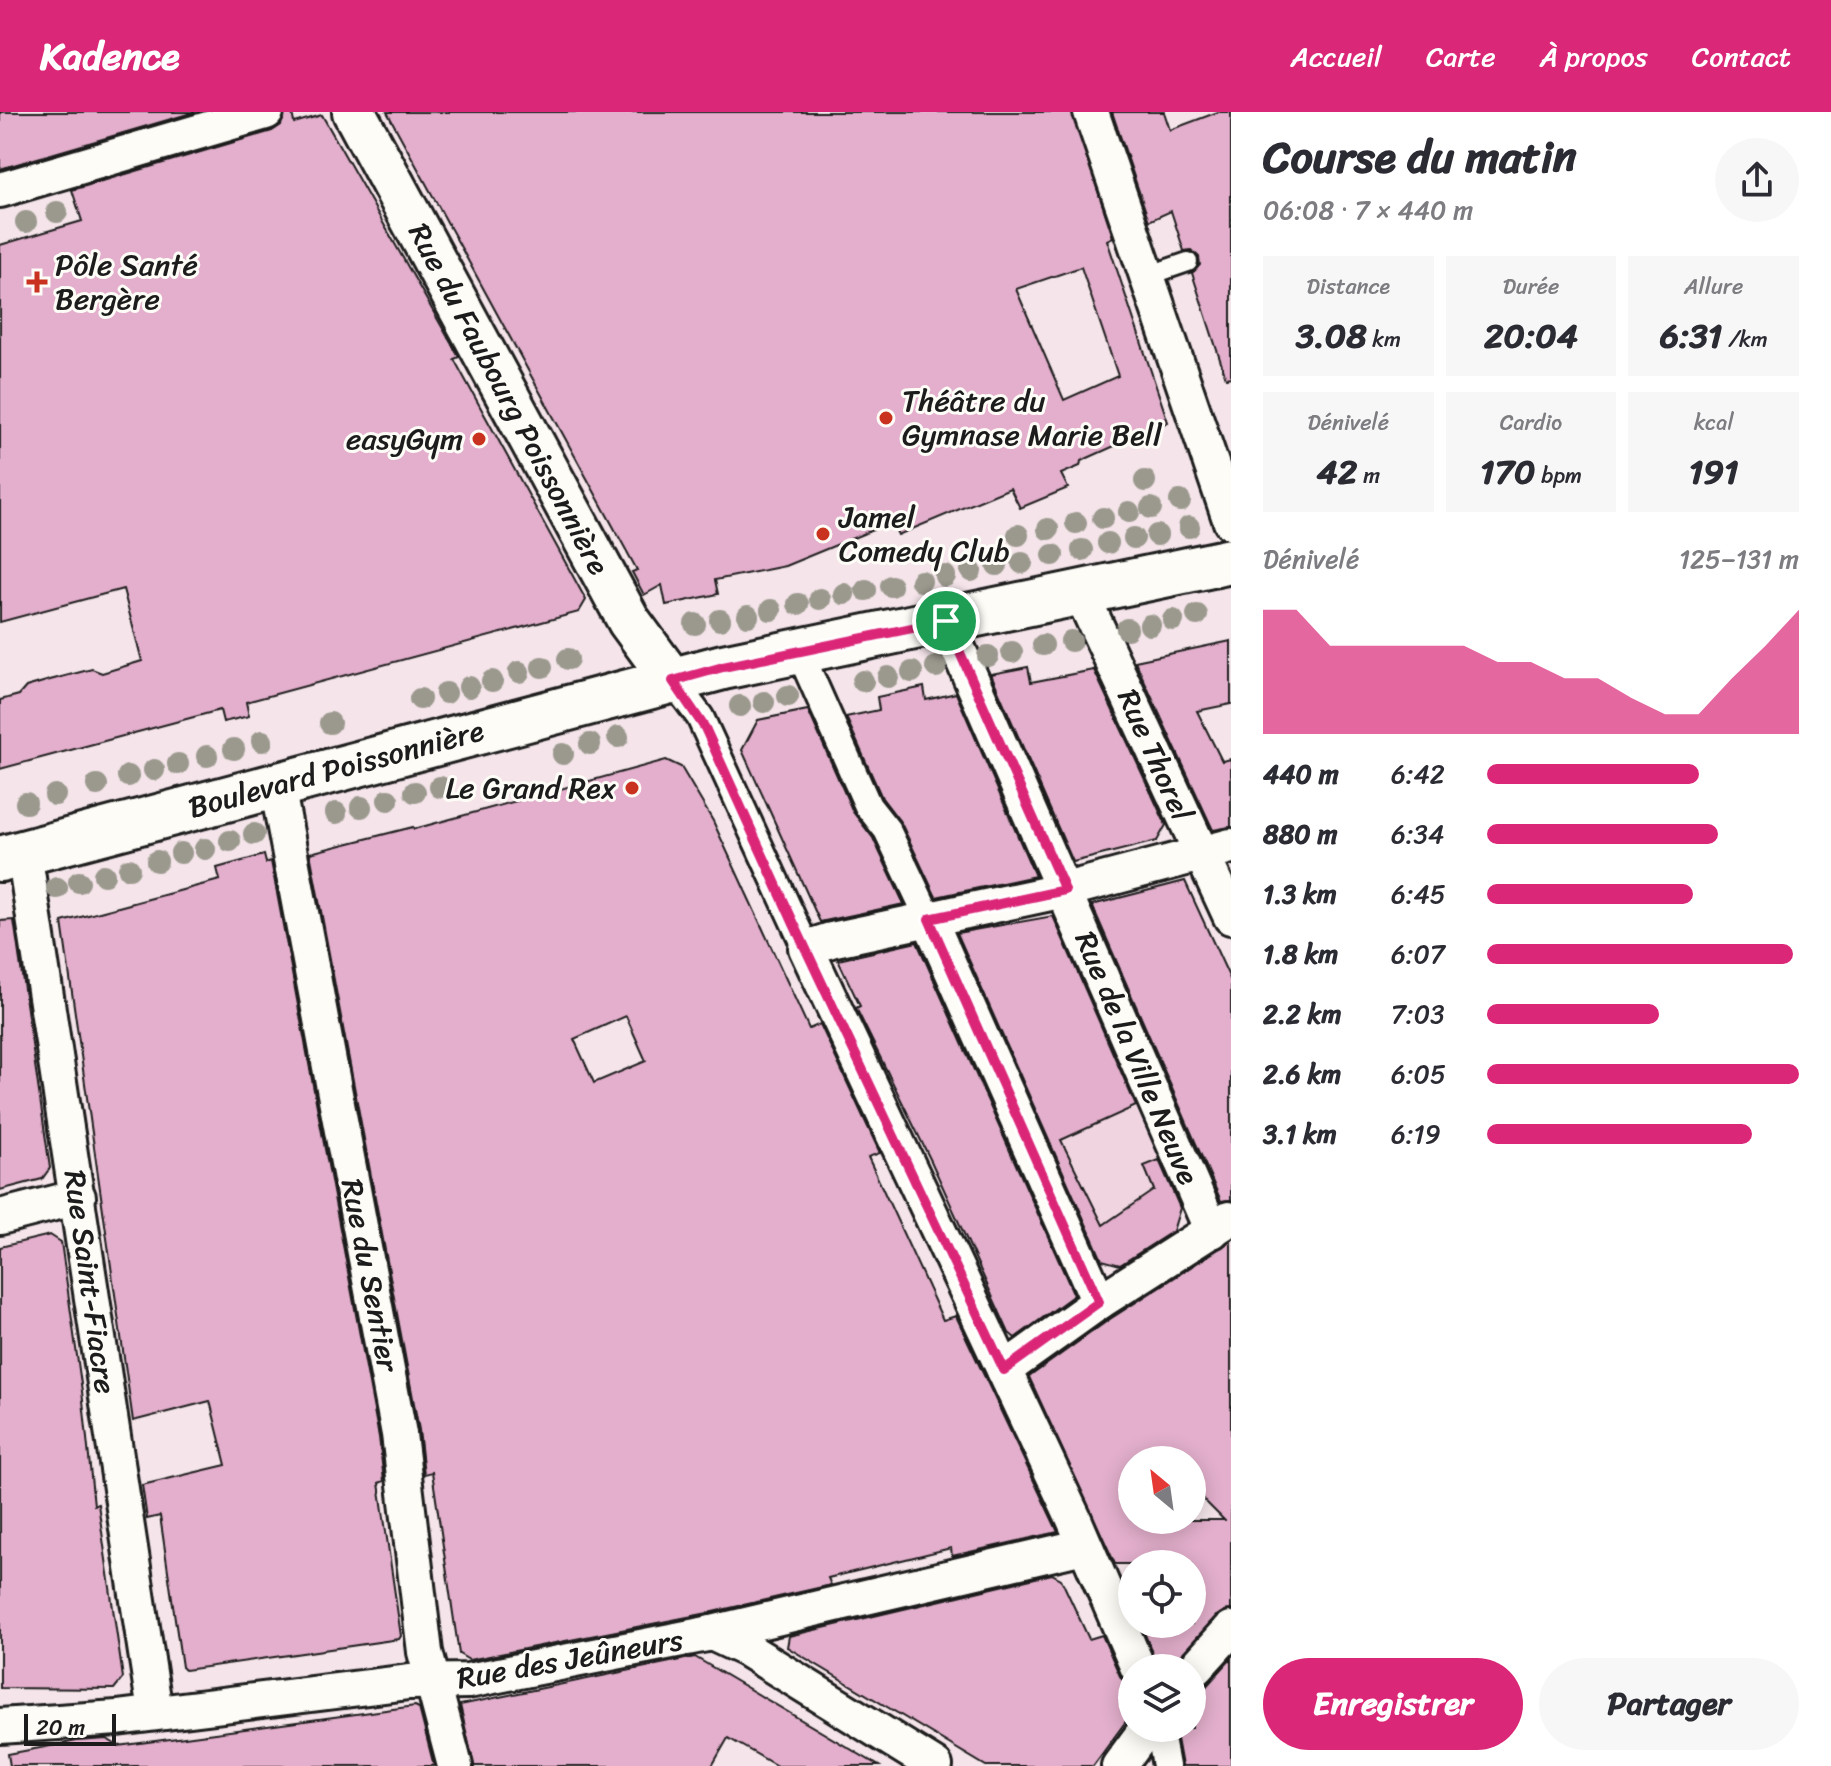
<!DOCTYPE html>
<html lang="fr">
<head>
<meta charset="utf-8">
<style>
  body { margin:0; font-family:Sriracha,sans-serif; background:#f7f7f7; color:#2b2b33; height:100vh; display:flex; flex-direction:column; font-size:30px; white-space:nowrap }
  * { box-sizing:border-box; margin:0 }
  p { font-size:26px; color:#7c7c81 }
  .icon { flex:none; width:44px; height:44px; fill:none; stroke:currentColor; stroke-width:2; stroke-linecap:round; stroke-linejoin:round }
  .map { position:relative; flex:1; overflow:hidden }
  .panel { display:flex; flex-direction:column; background:#fff; width:600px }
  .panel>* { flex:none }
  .needle { width:52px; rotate:331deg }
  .buttons { position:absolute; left:1118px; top:1334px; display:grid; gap:16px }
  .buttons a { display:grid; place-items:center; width:88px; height:88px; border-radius:50%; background:#fff; box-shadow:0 4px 20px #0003; font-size:40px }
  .scale { position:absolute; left:24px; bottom:20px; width:92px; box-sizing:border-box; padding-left:8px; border:4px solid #1c1c1c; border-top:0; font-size:22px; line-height:28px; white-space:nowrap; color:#1c1c1c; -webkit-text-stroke:6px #fdfcf7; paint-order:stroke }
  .pin { position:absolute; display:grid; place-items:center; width:68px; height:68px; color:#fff; margin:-34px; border:4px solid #fff; border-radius:50%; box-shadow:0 2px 8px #0007 }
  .round { display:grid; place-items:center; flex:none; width:84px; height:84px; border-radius:42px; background:#f7f7f7 }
  .headline { display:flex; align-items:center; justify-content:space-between; height:136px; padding:0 32px }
  h1 { font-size:44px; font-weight:700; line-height:60px }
  .figures { display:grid; grid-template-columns:repeat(3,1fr); gap:12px; height:136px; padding:8px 32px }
  .figures div { display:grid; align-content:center; border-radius:0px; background:#f7f7f7; text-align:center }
  .figures b { font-size:34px; font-weight:700 }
  .figures small { font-size:22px; font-weight:400 }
  .figures p { font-size:22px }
  .chart { height:224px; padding:16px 32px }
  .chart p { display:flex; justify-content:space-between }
  .chart svg { width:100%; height:144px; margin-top:8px; fill:#db2777; opacity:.7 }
  .primary-button { display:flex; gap:16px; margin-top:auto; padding:16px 32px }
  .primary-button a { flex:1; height:92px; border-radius:48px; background:#db2777; color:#fff; font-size:32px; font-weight:700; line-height:92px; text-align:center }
  .primary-button a+a { background:#f7f7f7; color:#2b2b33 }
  ul { padding:0 32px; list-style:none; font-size:26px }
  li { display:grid; grid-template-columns:128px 96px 1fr; align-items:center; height:60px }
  li i { height:20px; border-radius:10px; background:#db2777 }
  header { display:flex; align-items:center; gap:48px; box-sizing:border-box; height:112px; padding:0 40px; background:#db2777; color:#fff }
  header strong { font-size:38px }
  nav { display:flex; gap:44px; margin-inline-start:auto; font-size:28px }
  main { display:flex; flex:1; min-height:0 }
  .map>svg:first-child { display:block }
  .built { fill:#f0d5e1 }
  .building { fill:#e3afcc; stroke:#1c1c1c; stroke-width:2; fill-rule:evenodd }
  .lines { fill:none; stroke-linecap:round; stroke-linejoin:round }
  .service-casing { stroke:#1c1c1c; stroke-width:24 }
  .pedestrian-casing { stroke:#1c1c1c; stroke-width:32 }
  .minor-casing { stroke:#1c1c1c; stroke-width:40 }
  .tertiary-casing { stroke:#1c1c1c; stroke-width:48 }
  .primary-casing { stroke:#1c1c1c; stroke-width:50 }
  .service { stroke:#fdfcf7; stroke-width:18 }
  .pedestrian { stroke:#fdfcf7; stroke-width:26 }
  .minor { stroke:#fdfcf7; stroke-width:34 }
  .tertiary { stroke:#fdfcf7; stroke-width:42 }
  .primary { stroke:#fdfcf7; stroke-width:44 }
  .tree { fill:#9b998e }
  .route-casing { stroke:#fff; stroke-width:16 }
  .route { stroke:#db2777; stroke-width:10 }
  .poi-dot { fill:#c8321e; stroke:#fdfcf7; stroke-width:3 }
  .labels { text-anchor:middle; stroke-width:6; stroke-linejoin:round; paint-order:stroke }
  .poi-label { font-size:30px; fill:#1c1c1c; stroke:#fdfcf7; text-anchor:start }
  .street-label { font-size:30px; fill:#1c1c1c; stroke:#fdfcf7 }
</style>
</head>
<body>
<header>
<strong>Kadence</strong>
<nav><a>Accueil</a><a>Carte</a><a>À propos</a><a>Contact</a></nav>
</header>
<main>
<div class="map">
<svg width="1231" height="1654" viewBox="0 0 1231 1654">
  <rect width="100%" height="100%" fill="#f5e5ea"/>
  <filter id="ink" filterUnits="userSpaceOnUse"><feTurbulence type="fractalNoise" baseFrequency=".0125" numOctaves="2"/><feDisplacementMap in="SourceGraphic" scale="16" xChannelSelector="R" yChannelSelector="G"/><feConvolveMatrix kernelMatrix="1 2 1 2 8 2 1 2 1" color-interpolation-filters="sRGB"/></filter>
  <g filter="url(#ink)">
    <path class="built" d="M1103 921 1181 1094 1174 1115 1118 1153 1096 1147 1015 966Z"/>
    <g class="building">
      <path d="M0 0H195L0 57Z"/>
      <path d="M285 0H292L294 11 322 3 459 245 454 247 586 488 579 500 246 590 249 604 223 610 220 598 0 657V588L19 583 26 575 50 568 92 557 102 561 142 549 123 477 0 510V133L82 109 72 78 272 19 281 13Z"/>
      <path d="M387 0H1072L1113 125 1107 128 1168 310 1081 349 1080 354 1061 362 1068 376 1020 396 1010 376 898 423 892 410 785 454 715 468 718 482 666 493 662 473 644 483 632 460 637 458ZM1081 155 1118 264 1064 288 1016 177Z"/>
      <path d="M1112 0H1164L1170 18 1218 0H1231V265L1226 266 1192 161 1200 153 1199 145 1191 138 1184 139 1171 99 1149 109Z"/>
      <path d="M1231 529V592L1197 599 1222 649 1231 647V715L1213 718 1135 549Z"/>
      <path d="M1028 555 1031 570 1094 558 1166 713 1157 729 1073 750 991 562Z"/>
      <path d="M924 575 926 588 956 581 1035 764 936 785 901 711 882 686 846 605 879 598 877 585Z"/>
      <path d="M808 598 853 700 873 726 904 792 820 810 742 638 758 608Z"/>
      <path d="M666 648 681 655 713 709 809 917 820 912 880 1041 868 1045 943 1208 956 1204 1058 1420 952 1444 951 1436 828 1466 831 1473 708 1501 469 1548 459 1542 432 1360 424 1362 419 1318 310 741 413 715 414 717ZM626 904 646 949 594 971 574 927Z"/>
      <path d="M264 743 266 751 271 749 379 1325 384 1369 379 1371 401 1524 399 1527 185 1558 182 1555 160 1404 147 1407 142 1373 226 1353 210 1289 133 1309 62 810 220 768 217 756Z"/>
      <path d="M1185 769 1231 869V1088L1221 1089 1092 793Z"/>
      <path d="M1053 804 1136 994 1061 1028 1103 1113 1154 1078 1144 1054 1159 1048 1180 1096 1173 1119 1120 1153 1102 1148 957 821Z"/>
      <path d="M14 808 50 1056 42 1067 0 1078V809Z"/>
      <path d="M917 830 1074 1183 1015 1226 1009 1221 931 1049 856 896 860 894 838 848Z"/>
      <path d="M50 1123 61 1130 82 1279 94 1393 98 1392 123 1566 114 1577 0 1576V1135Z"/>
      <path d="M1231 1129V1498L1216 1504 1177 1547 1172 1556H1158L1141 1512H1192V1452H1115L1029 1265 1110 1207ZM1132 1348H1192V1376L1224 1408H1132Z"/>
      <path d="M1052 1462 1061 1467 1089 1527 1102 1523 1120 1564 1132 1583V1601L1093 1654H986L787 1535 789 1524Z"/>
      <path d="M695 1545 879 1654H777L728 1626 712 1654H474L460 1593Z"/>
      <path d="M1231 1547V1654H1182L1175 1616H1192V1590Z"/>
      <path d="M415 1594 419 1596 434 1654H10L8 1642 77 1629 107 1627 118 1634Z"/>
    </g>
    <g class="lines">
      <g class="service-casing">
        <path id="service" d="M1147 164 1188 150"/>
      </g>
      <g class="pedestrian-casing">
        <g id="pedestrian">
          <path d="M800 541 868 694 887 718 929 807"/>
          <path d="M673 569 700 605 806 836"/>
          <path d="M1159 1616 1166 1654"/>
        </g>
      </g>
      <g class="minor-casing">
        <g id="minor">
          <path d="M1091 0 1231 410"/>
          <path d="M0 78 266 0"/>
          <path d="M1081 481 1231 805"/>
          <path d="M946 509 1212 1119"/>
          <path d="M277 673 399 1322 425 1540 455 1654"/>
          <path d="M24 740 155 1600"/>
          <path d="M929 807 1099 1190"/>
          <path d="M0 1105 78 1085"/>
          <path d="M1004 1258 1099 1190 1229 1107"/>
          <path d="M712 1521 746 1537 935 1654"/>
          <path d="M1138 1556 1073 1405 806 836 831 828 1065 778 1231 734"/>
          <path d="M1192 1560 1231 1517"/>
          <path d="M0 1614 117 1606 409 1570 468 1569 712 1521 1084 1434"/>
          <path d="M1119 1654 1147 1616"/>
        </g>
      </g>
      <g class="tertiary-casing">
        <path id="tertiary" d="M354 0 629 509 673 569"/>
      </g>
      <g class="primary-casing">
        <path id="primary" d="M0 747 723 555 1231 449"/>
      </g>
      <use href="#service" class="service"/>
      <use href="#pedestrian" class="pedestrian"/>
      <use href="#minor" class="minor"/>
      <use href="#tertiary" class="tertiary"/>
      <use href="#primary" class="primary"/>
    </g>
    <g class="tree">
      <circle cx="57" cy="100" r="11"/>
      <circle cx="26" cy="110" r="11"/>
      <circle cx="1145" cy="369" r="11"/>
      <circle cx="1180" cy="389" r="11"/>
      <circle cx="1151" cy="396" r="11"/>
      <circle cx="1129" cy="400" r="11"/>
      <circle cx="1103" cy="406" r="11"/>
      <circle cx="1076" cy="411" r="11"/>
      <circle cx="1189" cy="415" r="11"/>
      <circle cx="1048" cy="417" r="11"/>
      <circle cx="1018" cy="423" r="11"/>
      <circle cx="1157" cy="423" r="11"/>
      <circle cx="1134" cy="426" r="11"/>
      <circle cx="1108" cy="431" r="11"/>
      <circle cx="1082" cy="438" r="11"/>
      <circle cx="1053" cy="443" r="11"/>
      <circle cx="1022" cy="451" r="11"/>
      <circle cx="997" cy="453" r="11"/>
      <circle cx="971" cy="459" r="11"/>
      <circle cx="945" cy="464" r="11"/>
      <circle cx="921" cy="469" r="11"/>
      <circle cx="891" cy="474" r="11"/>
      <circle cx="866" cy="478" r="11"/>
      <circle cx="844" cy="482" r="11"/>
      <circle cx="820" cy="487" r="11"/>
      <circle cx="798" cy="492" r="11"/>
      <circle cx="771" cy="498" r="11"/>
      <circle cx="1197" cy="503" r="11"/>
      <circle cx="748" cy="504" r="11"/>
      <circle cx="720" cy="508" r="11"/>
      <circle cx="1173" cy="508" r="11"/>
      <circle cx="695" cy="512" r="11"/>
      <circle cx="1150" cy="513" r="11"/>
      <circle cx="1127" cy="517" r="11"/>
      <circle cx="1071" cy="529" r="11"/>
      <circle cx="1043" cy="533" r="11"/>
      <circle cx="1012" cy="540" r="11"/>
      <circle cx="988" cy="544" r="11"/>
      <circle cx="568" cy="547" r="11"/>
      <circle cx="542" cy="555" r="11"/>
      <circle cx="936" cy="555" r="11"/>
      <circle cx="519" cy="560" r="11"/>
      <circle cx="912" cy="560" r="11"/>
      <circle cx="888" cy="565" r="11"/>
      <circle cx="492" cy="569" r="11"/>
      <circle cx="863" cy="569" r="11"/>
      <circle cx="469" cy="575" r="11"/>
      <circle cx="446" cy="581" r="11"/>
      <circle cx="788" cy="584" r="11"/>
      <circle cx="420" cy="587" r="11"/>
      <circle cx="764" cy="590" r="11"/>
      <circle cx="740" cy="594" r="11"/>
      <circle cx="330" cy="611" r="11"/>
      <circle cx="618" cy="625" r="11"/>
      <circle cx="262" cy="629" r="11"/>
      <circle cx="590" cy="632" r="11"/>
      <circle cx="234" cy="637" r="11"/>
      <circle cx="563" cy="642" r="11"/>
      <circle cx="207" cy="644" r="11"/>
      <circle cx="178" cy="652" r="11"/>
      <circle cx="154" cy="658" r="11"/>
      <circle cx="128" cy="664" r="11"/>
      <circle cx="97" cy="673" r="11"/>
      <circle cx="440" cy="675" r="11"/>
      <circle cx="415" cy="680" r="11"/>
      <circle cx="55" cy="683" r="11"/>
      <circle cx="388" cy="688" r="11"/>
      <circle cx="26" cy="691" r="11"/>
      <circle cx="361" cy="695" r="11"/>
      <circle cx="336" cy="701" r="11"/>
      <circle cx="254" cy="722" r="11"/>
      <circle cx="230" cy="729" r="11"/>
      <circle cx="205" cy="737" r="11"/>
      <circle cx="181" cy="741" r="11"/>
      <circle cx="157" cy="749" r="11"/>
      <circle cx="129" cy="757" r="11"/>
      <circle cx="104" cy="763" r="11"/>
      <circle cx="79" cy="770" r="11"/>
      <circle cx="57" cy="776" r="11"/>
    </g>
  </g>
  <g class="lines" filter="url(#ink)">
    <g class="route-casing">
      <path id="route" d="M946 509 1065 778 929 807 1099 1190 1004 1258 794 812 705 616 673 569 723 555Z"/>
    </g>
    <use href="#route" class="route"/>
  </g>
  <g class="poi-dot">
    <path d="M33 158h8v8h8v8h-8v8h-8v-8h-8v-8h8z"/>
    <circle cx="886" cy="306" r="8"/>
    <circle cx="479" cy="327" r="8"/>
    <circle cx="823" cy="422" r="8"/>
    <circle cx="632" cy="676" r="8"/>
  </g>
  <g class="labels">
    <g class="poi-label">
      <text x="55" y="163">Pôle Santé<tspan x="55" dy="34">Bergère</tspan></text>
      <text x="902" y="299">Théâtre du<tspan x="902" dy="34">Gymnase Marie Bell</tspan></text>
      <text x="463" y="337" text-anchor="end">easyGym</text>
      <text x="839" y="415">Jamel<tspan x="839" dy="34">Comedy Club</tspan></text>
      <text x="616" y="686" text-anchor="end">Le Grand Rex</text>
    </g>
    <g class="street-label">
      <text transform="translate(509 287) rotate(62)" y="10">Rue du Faubourg Poissonnière</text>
      <text transform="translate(1155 643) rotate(66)" y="10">Rue Thorel</text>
      <text transform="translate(336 657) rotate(-15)" y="10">Boulevard Poissonnière</text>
      <text transform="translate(1137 946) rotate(67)" y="10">Rue de la Ville Neuve</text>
      <text transform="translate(370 1163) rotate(79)" y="10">Rue du Sentier</text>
      <text transform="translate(90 1170) rotate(82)" y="10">Rue Saint-Fiacre</text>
      <text transform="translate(570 1547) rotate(-10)" y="10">Rue des Jeûneurs</text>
    </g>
  </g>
</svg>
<div class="buttons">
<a><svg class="needle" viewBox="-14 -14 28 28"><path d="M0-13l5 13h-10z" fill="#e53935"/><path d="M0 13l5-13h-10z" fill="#7c7c81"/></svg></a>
<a><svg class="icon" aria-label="locate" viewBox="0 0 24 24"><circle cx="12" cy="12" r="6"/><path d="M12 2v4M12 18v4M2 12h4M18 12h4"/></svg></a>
<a><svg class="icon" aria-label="layers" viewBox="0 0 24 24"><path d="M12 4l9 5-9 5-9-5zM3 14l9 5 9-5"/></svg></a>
</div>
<div class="scale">20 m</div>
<div class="pin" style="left:946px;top:509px;background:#1e9e55"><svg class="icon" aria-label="arrive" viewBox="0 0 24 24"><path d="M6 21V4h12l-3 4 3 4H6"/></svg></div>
</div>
<section class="panel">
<div class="headline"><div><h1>Course du matin</h1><p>06:08 · 7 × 440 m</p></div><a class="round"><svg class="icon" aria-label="share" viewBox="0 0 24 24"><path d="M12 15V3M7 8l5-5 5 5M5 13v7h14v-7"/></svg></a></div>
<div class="figures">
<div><p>Distance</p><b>3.08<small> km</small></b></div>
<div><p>Durée</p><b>20:04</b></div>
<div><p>Allure</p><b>6:31<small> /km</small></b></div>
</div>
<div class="figures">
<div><p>Dénivelé</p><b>42<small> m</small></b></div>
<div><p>Cardio</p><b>170<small> bpm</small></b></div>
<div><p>kcal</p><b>191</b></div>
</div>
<div class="chart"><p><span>Dénivelé</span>125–131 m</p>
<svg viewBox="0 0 160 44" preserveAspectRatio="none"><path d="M0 44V6L10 6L20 17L30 17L40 17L50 17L60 17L70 22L80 22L90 27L100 27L110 33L120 38L130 38L140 27L150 17L160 6V44z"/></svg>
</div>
<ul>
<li><b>440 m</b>6:42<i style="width:68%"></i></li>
<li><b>880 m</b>6:34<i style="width:74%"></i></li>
<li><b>1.3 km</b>6:45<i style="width:66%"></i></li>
<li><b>1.8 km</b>6:07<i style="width:98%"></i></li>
<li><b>2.2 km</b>7:03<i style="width:55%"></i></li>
<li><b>2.6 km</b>6:05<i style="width:100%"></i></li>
<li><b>3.1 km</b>6:19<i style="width:85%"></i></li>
</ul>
<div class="primary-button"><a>Enregistrer</a><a>Partager</a></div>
</section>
</main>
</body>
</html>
